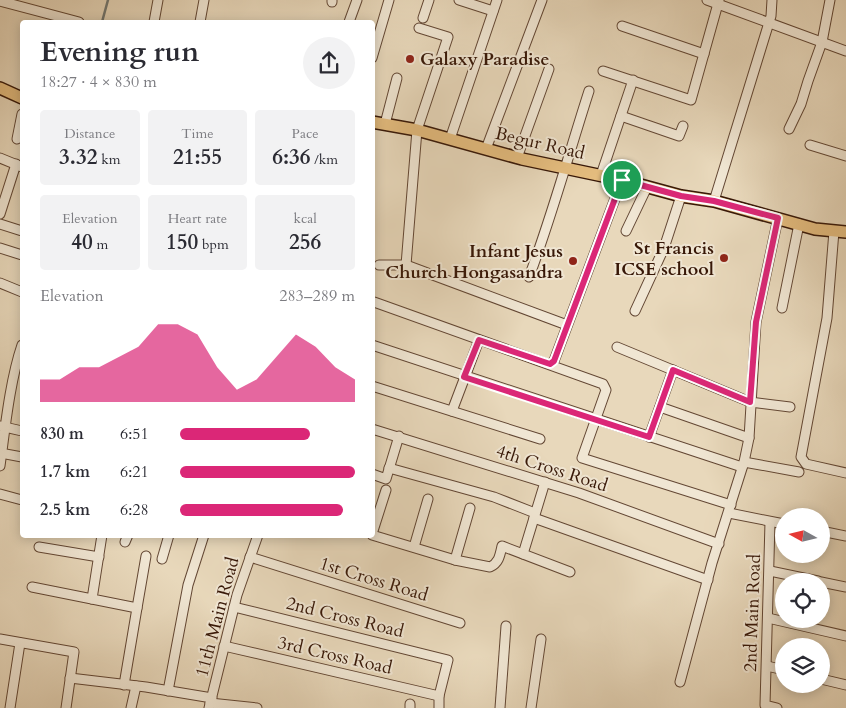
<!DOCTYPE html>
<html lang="en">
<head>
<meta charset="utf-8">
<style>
  body { margin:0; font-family:Cardo,serif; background:#f2f2f3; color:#2b2b33; height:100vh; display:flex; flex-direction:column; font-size:19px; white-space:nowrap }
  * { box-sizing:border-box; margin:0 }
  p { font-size:16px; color:#7c7c81 }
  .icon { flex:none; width:28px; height:28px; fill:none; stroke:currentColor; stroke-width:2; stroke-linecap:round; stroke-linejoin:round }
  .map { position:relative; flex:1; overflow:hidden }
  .drawer { position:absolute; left:20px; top:20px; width:355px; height:518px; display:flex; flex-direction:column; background:#fff; border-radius:5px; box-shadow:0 2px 12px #0003 }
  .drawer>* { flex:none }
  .needle { width:32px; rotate:278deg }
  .fabs { position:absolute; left:775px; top:508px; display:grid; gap:10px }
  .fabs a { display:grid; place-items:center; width:55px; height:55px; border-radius:50%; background:#fff; box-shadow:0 2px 12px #0003; font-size:25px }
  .pin { position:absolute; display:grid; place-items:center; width:42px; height:42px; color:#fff; margin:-21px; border:2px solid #fff; border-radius:50%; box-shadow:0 1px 5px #0007 }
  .round { display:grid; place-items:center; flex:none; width:52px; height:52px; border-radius:26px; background:#f2f2f3 }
  .headline { display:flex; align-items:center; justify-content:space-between; height:85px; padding:0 20px }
  h1 { font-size:28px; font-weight:700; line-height:38px }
  .metrics { display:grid; grid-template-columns:repeat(3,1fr); gap:8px; height:85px; padding:5px 20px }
  .metrics div { display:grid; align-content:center; border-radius:5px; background:#f2f2f3; text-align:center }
  .metrics b { font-size:21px; font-weight:700 }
  .metrics small { font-size:14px; font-weight:400 }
  .metrics p { font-size:14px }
  .chart { height:140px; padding:10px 20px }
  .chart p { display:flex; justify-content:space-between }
  .chart svg { width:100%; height:90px; margin-top:5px; fill:#db2777; opacity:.7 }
  ul { padding:0 20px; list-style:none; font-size:16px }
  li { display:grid; grid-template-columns:80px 60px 1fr; align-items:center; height:38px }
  li i { height:12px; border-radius:6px; background:#db2777 }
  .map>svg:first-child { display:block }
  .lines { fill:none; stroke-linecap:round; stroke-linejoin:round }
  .stream { stroke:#727872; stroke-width:2.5 }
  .minor-casing { stroke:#634734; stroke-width:11 }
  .major-casing { stroke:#371707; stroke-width:14 }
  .minor { stroke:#f0e6d3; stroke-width:9 }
  .major { stroke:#e4bc7e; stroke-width:11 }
  .route-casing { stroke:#fff; stroke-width:10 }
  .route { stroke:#db2777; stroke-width:6 }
  .poi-dot { fill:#8f2418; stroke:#f0e6d3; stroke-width:2 }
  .labels { text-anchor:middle; stroke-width:4; stroke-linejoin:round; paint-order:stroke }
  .poi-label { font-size:18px; font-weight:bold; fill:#371707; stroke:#f0e6d3; text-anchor:end }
  .street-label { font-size:18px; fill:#371707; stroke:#f0e6d3 }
</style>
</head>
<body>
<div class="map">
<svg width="846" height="708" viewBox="0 0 846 708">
  <rect width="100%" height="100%" fill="#e8d8bb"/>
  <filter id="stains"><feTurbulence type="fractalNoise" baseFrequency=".004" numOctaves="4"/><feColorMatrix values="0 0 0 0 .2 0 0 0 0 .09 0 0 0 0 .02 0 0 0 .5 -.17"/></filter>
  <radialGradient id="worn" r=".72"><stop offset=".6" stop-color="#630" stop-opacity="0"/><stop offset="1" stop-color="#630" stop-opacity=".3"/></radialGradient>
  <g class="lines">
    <path class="stream" d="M102 22 108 0"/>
    <g class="minor-casing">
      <g id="minor">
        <path d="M459 0 493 11"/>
        <path d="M707 0 846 51"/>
        <path d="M0 1 79 22"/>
        <path d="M332 2V0"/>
        <path d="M423 18 429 0"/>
        <path d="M154 22 158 0"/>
        <path d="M200 22 204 0"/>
        <path d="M349 22 357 0"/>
        <path d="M622 26 704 54"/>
        <path d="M372 58 389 0"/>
        <path d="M603 71 691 100 719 0"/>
        <path d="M621 116 679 136 683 126"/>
        <path d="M385 124 397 78"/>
        <path d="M789 129 801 104 808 81 822 42 830 0"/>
        <path d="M17 139 22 114"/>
        <path d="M450 139 497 0"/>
        <path d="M810 145 846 156"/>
        <path d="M486 149 542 0"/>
        <path d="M0 158 22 167"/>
        <path d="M517 158 549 69"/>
        <path d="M601 175 633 80"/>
        <path d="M714 201 771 16 772 0"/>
        <path d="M0 214 16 164"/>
        <path d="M0 224 22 231"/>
        <path d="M626 231 647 187"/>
        <path d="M834 231 827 318 801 457 806 464 846 473"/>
        <path d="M0 248 22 255"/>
        <path d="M379 265H406L567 325"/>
        <path d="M406 265 417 130 448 37 419 28"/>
        <path d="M529 277C552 216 569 153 589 91"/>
        <path d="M0 283 22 292"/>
        <path d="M374 302 603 384 606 390 582 458 731 505"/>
        <path d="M782 308 799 224"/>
        <path d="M635 311 664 248 681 196"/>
        <path d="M372 345 742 467"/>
        <path d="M617 347 750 402 790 407"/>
        <path d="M550 364 554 361 622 180"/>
        <path d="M372 386 540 439"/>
        <path d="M660 407 749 438"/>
        <path d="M452 411 479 340"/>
        <path d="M0 426 22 431"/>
        <path d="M372 429 579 493 719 544"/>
        <path d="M649 437 673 370"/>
        <path d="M0 453 22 457"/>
        <path d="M744 462 799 472"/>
        <path d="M0 466C5 429 10 380 22 345"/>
        <path d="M389 468 494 497 535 513"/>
        <path d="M372 474 386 479 399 436"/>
        <path d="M0 494 22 500"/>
        <path d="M729 513 784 524"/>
        <path d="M534 518 708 580"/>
        <path d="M770 522 765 705 777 708"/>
        <path d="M821 531 846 536"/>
        <path d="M372 534 386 490"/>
        <path d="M102 535 92 599 137 608 124 685"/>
        <path d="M372 535 455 560 490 567C499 563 500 555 502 546L570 572"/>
        <path d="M125 542 128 535"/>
        <path d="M39 547 99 557"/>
        <path d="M414 547 428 499"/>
        <path d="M523 554 545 482"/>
        <path d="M250 557 460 623"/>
        <path d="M162 559 169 535"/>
        <path d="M455 560 470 508"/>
        <path d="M770 571 818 581"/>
        <path d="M821 582 846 587"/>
        <path d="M32 587 92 599"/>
        <path d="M234 607 448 660 439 696V708"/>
        <path d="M137 608 146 556"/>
        <path d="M768 618 846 636"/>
        <path d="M0 639 74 652 66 708"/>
        <path d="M224 646 439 696"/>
        <path d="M767 666 784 670"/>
        <path d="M70 678 146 687 212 698"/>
        <path d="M821 679 846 685"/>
        <path d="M680 682 712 563 744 462 749 438 756 322 778 218"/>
        <path d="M168 691 188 585 204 535"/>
        <path d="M210 703 257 708"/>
        <path d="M10 708 20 643"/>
        <path d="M131 708 136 686"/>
        <path d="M209 708 237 595 258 535"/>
        <path d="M410 708V704"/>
        <path d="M500 708 506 626"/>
        <path d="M531 708 541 639"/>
      </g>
    </g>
    <g class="major-casing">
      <g id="major">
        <path d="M0 88 22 98"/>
        <path d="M372 122 417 130 522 159 622 180 681 196 714 201 815 229 846 232"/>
      </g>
    </g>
    <use href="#minor" class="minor"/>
    <use href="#major" class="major"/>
  </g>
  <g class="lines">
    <g class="route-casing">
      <path id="route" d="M622 180 681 196 714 201 778 218 756 322 750 402 673 370 649 437 464 377 479 340 550 364 554 361Z"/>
    </g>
    <use href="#route" class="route"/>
  </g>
  <g class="poi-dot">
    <circle cx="410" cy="59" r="5"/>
    <circle cx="724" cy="258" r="5"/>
    <circle cx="573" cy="261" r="5"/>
  </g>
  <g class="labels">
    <g class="poi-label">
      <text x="420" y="65" text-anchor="start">Galaxy Paradise</text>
      <text x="714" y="254">St Francis<tspan x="714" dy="21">ICSE school</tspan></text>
      <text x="563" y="257">Infant Jesus<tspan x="563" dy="21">Church Hongasandra</tspan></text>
    </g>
    <g class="street-label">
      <text transform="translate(540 143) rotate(13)" y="6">Begur Road</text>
      <text transform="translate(552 468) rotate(18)" y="6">4th Cross Road</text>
      <text transform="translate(374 579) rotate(17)" y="6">1st Cross Road</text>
      <text transform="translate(752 613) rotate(-88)" y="6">2nd Main Road</text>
      <text transform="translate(217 617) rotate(-75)" y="6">11th Main Road</text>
      <text transform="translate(345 617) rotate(14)" y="6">2nd Cross Road</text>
      <text transform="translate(335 655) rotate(13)" y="6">3rd Cross Road</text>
    </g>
  </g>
  <rect width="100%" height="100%" filter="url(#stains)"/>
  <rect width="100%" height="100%" fill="url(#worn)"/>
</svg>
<div class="fabs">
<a><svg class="needle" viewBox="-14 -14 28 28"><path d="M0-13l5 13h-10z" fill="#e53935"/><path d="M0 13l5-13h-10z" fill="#7c7c81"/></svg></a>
<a><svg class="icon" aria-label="locate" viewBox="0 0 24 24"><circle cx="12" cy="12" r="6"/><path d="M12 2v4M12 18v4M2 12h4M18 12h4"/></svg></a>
<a><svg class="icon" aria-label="layers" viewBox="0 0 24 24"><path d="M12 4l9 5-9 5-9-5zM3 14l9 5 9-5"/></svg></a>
</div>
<div class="pin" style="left:622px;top:180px;background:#1e9e55"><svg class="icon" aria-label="arrive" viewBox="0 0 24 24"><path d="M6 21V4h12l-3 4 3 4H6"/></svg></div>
<section class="drawer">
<div class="headline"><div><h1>Evening run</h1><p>18:27 · 4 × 830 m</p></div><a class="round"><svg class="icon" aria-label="share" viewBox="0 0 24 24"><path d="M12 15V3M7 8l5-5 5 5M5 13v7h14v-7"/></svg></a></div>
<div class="metrics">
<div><p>Distance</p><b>3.32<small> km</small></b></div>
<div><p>Time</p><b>21:55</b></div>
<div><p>Pace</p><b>6:36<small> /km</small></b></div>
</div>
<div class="metrics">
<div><p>Elevation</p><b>40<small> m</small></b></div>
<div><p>Heart rate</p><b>150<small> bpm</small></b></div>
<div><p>kcal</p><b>256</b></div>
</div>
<div class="chart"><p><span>Elevation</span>283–289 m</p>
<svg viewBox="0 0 160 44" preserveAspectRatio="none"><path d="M0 44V33L10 33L20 27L30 27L40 22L50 17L60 6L70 6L80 11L90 27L100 38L110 33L120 22L130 11L140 17L150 27L160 33V44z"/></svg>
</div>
<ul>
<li><b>830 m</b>6:51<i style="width:74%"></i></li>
<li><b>1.7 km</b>6:21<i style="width:100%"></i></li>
<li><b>2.5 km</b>6:28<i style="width:93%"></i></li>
</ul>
</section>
</div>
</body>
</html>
